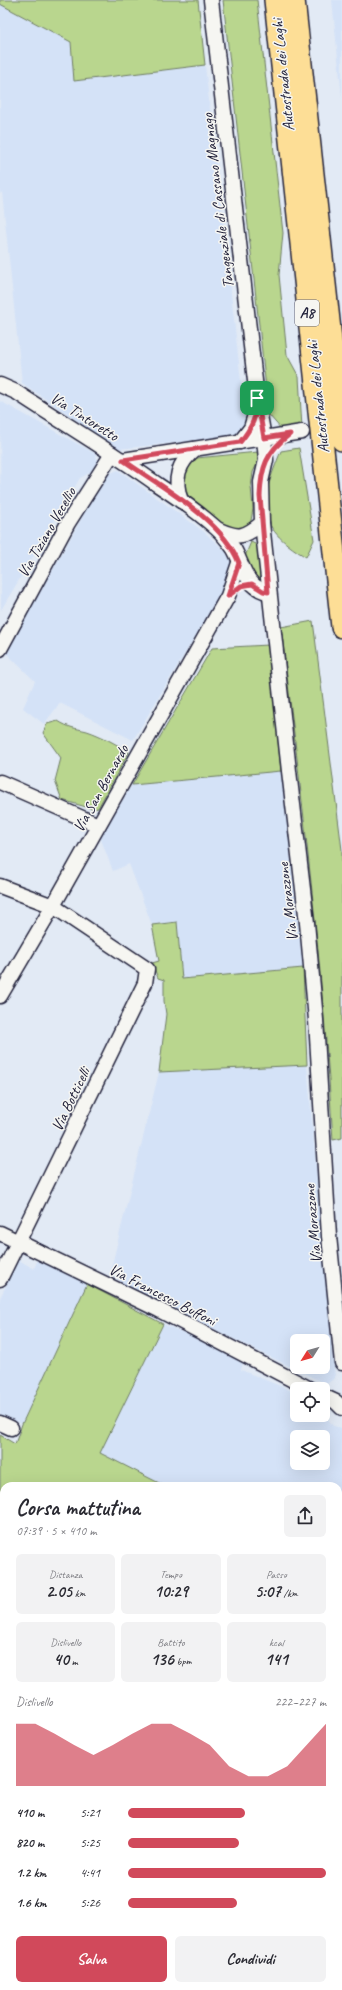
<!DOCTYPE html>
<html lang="it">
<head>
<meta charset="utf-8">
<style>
  body { margin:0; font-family:Caveat,sans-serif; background:#f2f2f3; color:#2b2b33; height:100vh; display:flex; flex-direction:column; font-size:15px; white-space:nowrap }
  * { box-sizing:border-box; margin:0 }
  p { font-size:13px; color:#7c7c81 }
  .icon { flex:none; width:22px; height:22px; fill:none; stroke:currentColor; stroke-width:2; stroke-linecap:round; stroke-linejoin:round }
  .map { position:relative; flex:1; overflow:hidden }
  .panel { position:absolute; left:0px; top:1482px; width:342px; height:508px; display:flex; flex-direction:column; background:#fff; border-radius:12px 12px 0 0; box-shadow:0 4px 16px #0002 }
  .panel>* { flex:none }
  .needle { width:26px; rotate:233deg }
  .tools { position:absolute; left:290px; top:1334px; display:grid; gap:8px }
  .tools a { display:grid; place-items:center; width:40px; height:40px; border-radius:6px; background:#fff; box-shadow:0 4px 16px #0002; font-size:20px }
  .pin { position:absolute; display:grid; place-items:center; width:34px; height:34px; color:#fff; margin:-17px; border-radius:8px; box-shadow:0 2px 6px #0006 }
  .round { display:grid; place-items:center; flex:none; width:42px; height:42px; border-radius:6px; background:#f2f2f3 }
  .head { display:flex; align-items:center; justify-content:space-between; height:68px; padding:0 16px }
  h1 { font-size:22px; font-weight:700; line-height:30px }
  .stats { display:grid; grid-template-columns:repeat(3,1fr); gap:6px; height:68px; padding:4px 16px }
  .stats div { display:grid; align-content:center; border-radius:6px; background:#f2f2f3; text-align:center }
  .stats b { font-size:17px; font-weight:700 }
  .stats small { font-size:11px; font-weight:400 }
  .stats p { font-size:11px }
  .chart { height:112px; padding:8px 16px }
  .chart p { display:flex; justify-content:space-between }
  .chart svg { width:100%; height:72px; margin-top:4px; fill:#d1495b; opacity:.7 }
  .cta { display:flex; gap:8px; margin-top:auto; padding:8px 16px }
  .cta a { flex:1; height:46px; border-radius:6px; background:#d1495b; color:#fff; font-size:16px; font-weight:700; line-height:46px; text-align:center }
  .cta a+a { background:#f2f2f3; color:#2b2b33 }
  ul { padding:0 16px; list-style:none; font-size:13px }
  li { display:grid; grid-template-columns:64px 48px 1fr; align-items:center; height:30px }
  li i { height:10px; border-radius:5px; background:#d1495b }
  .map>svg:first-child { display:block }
  .built { fill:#d4e2f7; fill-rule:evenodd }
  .green { fill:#b9d68e; stroke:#6e7c64 }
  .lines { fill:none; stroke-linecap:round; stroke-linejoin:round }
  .minor-casing { stroke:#22223b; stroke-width:17 }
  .highway-casing { stroke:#22223b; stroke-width:24 }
  .minor { stroke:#f6f6f2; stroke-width:14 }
  .highway { stroke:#fdde96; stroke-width:21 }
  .route-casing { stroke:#fff; stroke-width:8 }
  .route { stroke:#d1495b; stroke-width:5 }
  .labels { text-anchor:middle; stroke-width:3; stroke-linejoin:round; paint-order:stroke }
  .shield { fill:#f6f6f2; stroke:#626272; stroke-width:1 }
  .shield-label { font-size:15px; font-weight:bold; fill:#22223b }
  .street-label { font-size:16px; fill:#22223b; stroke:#f6f6f2 }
</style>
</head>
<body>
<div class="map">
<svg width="342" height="1990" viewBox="0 0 342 1990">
  <rect width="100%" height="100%" fill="#e2eaf5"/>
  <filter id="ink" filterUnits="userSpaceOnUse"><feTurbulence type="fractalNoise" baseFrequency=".025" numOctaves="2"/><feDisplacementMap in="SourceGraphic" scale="8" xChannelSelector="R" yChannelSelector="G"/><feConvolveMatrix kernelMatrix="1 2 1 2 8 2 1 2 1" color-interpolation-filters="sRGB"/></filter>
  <g filter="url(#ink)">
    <g class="built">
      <path d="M332 0H342V98Z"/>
      <path d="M0 4 71 42 74 81 205 65 246 425 239 436 118 449 22 383 2 192 0 194Z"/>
      <path d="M0 401 96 454 97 461 93 471 80 478 1 610Z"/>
      <path d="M118 470 203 531 224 550 232 561V575L133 740 60 703 44 724 23 708 35 681 6 653 106 475Z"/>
      <path d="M281 771 303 968 181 979 177 922 152 925 129 864 113 871 100 837 132 785Z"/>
      <path d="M307 1065 335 1378 326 1384 119 1283 123 1273 111 1269 159 1072ZM297 1341H323V1367H297Z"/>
      <path d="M38 1259 87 1284 22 1424 0 1414V1298L19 1260 34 1269Z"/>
      <path d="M163 1324 244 1359 241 1370 297 1393V1415H323V1413L333 1426 342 1428V1574L338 1572V1486H165L99 1453ZM297 1437H323V1463H297Z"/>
      <path d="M4 1623V1741L0 1739V1631Z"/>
      <path d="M338 1662 342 1664V1709L338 1707Z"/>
      <path d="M342 1837V1897L338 1894V1846Z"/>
    </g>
    <g class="green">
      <path d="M0 0H198L205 65 74 81 71 42 0 4Z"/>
      <path d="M223 0H257L283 233 279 275 287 355 299 377 302 428 282 430 269 415Z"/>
      <path d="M299 448 314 540 306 557C253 525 260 503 281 451Z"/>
      <path d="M258 452 260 458 253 472 251 487 253 509 250 526 233 534C220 523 181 501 183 482 184 473 191 465 197 458Z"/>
      <path d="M251 542 259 546 262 577 258 582 243 561Z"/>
      <path d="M313 621 342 850V1138L333 1140C323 968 302 797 281 627Z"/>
      <path d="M269 645 281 771 132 785 212 648Z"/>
      <path d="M58 721C69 728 75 728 87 731 102 736 116 744 129 752L98 808 93 809 62 800 55 781 61 758 43 733 47 724Z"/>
      <path d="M177 922 182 979 303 968 307 1065 159 1072 166 1014 164 1001V980L158 978 152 963 159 961 152 925Z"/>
      <path d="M87 1284 163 1324 100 1453 165 1486H4V1544L0 1542V1435L15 1444 22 1424Z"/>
      <path d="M338 1572 342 1574V1664L338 1662Z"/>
      <path d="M338 1733 342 1734V1786L338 1785Z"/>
      <path d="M4 1939V1986H52L50 1989 52 1990H0V1946Z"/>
    </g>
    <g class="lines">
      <g class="minor-casing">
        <g id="minor">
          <path d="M211 0 257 398 264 438 266 460 261 482 262 523 289 771 307 923 316 1020 329 1236 342 1363"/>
          <path d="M0 385 16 392C63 423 112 452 158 485 178 498 198 512 216 528 223 534 229 542 234 549 243 565 246 588 268 592"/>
          <path d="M240 442 251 428 257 408"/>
          <path d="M123 460 302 432"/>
          <path d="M181 501C173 479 178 463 195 449"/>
          <path d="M219 530C239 539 245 537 262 523"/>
          <path d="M0 649 68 523 112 454"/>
          <path d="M0 782 98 825"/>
          <path d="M0 886 53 906 147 969 145 983 0 1279"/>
          <path d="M0 996 53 906 228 596 239 563"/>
          <path d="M0 1233 159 1310 310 1389"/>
          <path d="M323 1396 336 1402 342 1408"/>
          <path d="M0 1423 11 1428"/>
          <path d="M0 1606 4 1597"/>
          <path d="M338 1720 342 1722"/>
          <path d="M338 1819 342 1811"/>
          <path d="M268 1990 269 1986"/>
          <path d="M331 1990 333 1986"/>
        </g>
      </g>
      <g class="highway-casing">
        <g id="highway">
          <path d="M275 0 342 627"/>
          <path d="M294 0 342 440"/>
        </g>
      </g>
      <use href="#minor" class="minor"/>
      <use href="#highway" class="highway"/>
    </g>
  </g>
  <g class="lines" filter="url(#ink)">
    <g class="route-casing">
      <path id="route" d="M257 398 264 438 290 434C266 452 261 468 260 496L268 592 263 591 252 584 241 586 228 596 239 563C222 519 161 487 123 460L240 442C252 428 257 416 257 398Z"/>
    </g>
    <use href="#route" class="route"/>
  </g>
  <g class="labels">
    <rect class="shield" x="295" y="300" width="24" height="26" rx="3"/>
    <g class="shield-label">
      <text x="307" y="318">A8</text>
    </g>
    <g class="street-label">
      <text transform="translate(282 75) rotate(-96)" y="6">Autostrada dei Laghi</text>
      <text transform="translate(217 201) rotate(-97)" y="6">Tangenziale di Cassano Magnago</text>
      <text transform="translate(317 397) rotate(-96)" y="6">Autostrada dei Laghi</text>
      <text transform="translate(85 416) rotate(32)" y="6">Via Tintoretto</text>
      <text transform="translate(46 532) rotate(-60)" y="6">Via Tiziano Vecellio</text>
      <text transform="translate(100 788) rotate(-61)" y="6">Via San Bernardo</text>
      <text transform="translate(287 902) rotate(-97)" y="6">Via Morazzone</text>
      <text transform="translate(70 1099) rotate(-64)" y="6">Via Botticelli</text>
      <text transform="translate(312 1224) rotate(-95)" y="6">Via Morazzone</text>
      <text transform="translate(163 1294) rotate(27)" y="6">Via Francesco Buffoni</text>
    </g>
  </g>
</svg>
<div class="tools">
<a><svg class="needle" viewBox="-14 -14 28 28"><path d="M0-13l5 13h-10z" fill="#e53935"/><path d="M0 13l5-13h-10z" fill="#7c7c81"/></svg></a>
<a><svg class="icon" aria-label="locate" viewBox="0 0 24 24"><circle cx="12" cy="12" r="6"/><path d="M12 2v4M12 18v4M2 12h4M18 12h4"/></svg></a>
<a><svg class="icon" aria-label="layers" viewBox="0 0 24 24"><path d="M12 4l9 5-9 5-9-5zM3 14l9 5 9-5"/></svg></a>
</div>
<div class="pin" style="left:257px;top:398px;background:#1e9e55"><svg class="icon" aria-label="arrive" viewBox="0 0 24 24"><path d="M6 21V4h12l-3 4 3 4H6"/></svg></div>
<section class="panel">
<div class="head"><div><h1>Corsa mattutina</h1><p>07:39 · 5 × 410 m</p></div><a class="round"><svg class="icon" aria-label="share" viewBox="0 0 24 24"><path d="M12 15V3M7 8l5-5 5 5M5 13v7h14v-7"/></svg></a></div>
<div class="stats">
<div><p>Distanza</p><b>2.05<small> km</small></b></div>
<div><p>Tempo</p><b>10:29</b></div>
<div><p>Passo</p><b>5:07<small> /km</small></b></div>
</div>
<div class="stats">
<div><p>Dislivello</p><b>40<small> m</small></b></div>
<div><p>Battito</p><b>136<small> bpm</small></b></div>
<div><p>kcal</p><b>141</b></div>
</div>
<div class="chart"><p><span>Dislivello</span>222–227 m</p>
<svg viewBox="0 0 160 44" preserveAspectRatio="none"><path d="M0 44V6L10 6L20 12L30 19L40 25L50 19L60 12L70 6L80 6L90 12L100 19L110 32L120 38L130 38L140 32L150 19L160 6V44z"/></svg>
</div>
<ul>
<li><b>410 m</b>5:21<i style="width:59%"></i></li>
<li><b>820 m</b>5:25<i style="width:56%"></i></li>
<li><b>1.2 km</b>4:41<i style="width:100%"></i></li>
<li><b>1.6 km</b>5:26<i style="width:55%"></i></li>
</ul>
<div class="cta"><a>Salva</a><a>Condividi</a></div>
</section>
</div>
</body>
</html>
